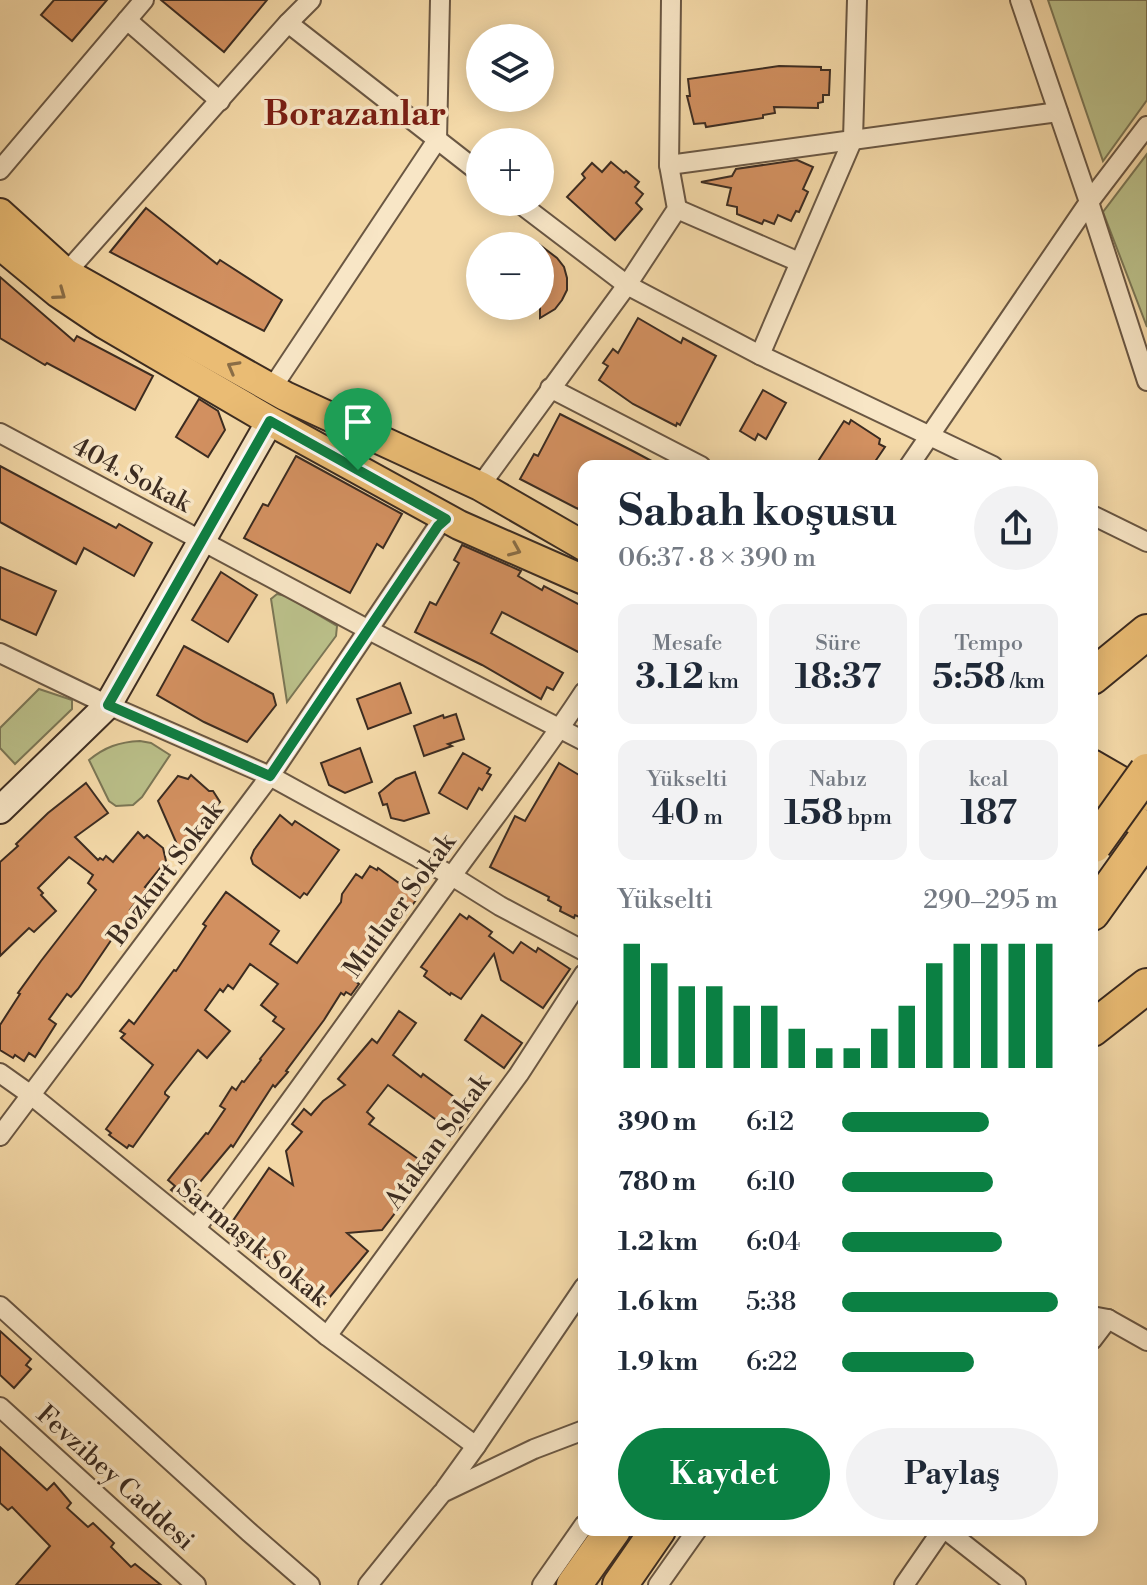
<!DOCTYPE html>
<html lang="tr">
<head>
<meta charset="utf-8">
<style>
  body { margin:0; font-family:"Libre Bodoni",serif; background:#f2f2f3; color:#1f2937; height:100vh; display:flex; flex-direction:column; font-size:30px; white-space:nowrap }
  * { box-sizing:border-box; margin:0 }
  p { font-size:26px; color:#747a83 }
  .icon { flex:none; width:44px; height:44px; fill:none; stroke:currentColor; stroke-width:2; stroke-linecap:round; stroke-linejoin:round }
  .map { position:relative; flex:1; overflow:hidden }
  .details { position:absolute; left:578px; top:460px; width:520px; height:1076px; display:flex; flex-direction:column; background:#fff; border-radius:16px; box-shadow:0 4px 20px #0003 }
  .details>* { flex:none }
  .controls { position:absolute; left:466px; top:24px; display:grid; gap:16px }
  .controls a { display:grid; place-items:center; width:88px; height:88px; border-radius:50%; background:#fff; box-shadow:0 4px 20px #0003; font-size:40px }
  .pin { position:absolute; display:grid; place-items:center; width:68px; height:68px; color:#fff; margin:-82px -34px; border-radius:50% 50% 50% 0; rotate:-45deg; box-shadow:0 0 8px #0007 }
  .pin .icon { rotate:45deg }
  .round { display:grid; place-items:center; flex:none; width:84px; height:84px; border-radius:42px; background:#f2f2f3 }
  .head { display:flex; align-items:center; justify-content:space-between; height:136px; padding:0 40px }
  h1 { font-size:44px; font-weight:800; line-height:60px }
  .figures { display:grid; grid-template-columns:repeat(3,1fr); gap:12px; height:136px; padding:8px 40px }
  .figures div { display:grid; align-content:center; border-radius:16px; background:#f2f2f3; text-align:center }
  .figures b { font-size:34px; font-weight:800 }
  .figures small { font-size:22px; font-weight:400 }
  .figures p { font-size:22px }
  .chart { height:224px; padding:16px 40px }
  .chart p { display:flex; justify-content:space-between }
  .chart svg { width:100%; height:144px; margin-top:8px; stroke:#0b8043; stroke-width:6 }
  .action { display:flex; gap:16px; margin-top:auto; padding:16px 40px }
  .action a { flex:1; height:92px; border-radius:48px; background:#0b8043; color:#fff; font-size:32px; font-weight:800; line-height:92px; text-align:center }
  .action a+a { background:#f2f2f3; color:#1f2937 }
  ul { padding:0 40px; list-style:none; font-size:26px }
  li { display:grid; grid-template-columns:128px 96px 1fr; align-items:center; height:60px }
  li i { height:20px; border-radius:10px; background:#0b8043 }
  .map>svg:first-child { display:block }
  .green { fill:#babf89; stroke:#7b7655; stroke-width:2 }
  .building { fill:#d29060; stroke:#3c2c21; stroke-width:2 }
  .lines { fill:none; stroke-linecap:round; stroke-linejoin:round }
  .street-casing { stroke:#6a5743; stroke-width:22 }
  .secondary-casing { stroke:#3c2c21; stroke-width:30 }
  .primary-casing { stroke:#3c2c21; stroke-width:32 }
  .highway-casing { stroke:#3c2c21; stroke-width:38 }
  .street { stroke:#f8e6c6; stroke-width:18 }
  .secondary { stroke:#f8e6c6; stroke-width:26 }
  .primary { stroke:#eabc74; stroke-width:28 }
  .highway { stroke:#eabc74; stroke-width:34 }
  .highway-bridge-casing { stroke:#3c2c21; stroke-width:38; stroke-linecap:butt }
  .highway-bridge { stroke:#eabc74; stroke-width:34 }
  .oneway { stroke:#8a6d46 }
  .route-casing { stroke:#fff; stroke-width:16 }
  .route { stroke:#0b8043; stroke-width:10 }
  .labels { text-anchor:middle; stroke-width:7; stroke-linejoin:round; paint-order:stroke }
  .street-label { font-size:26px; fill:#3c2c21; stroke:#f8e6c6 }
  .district-label { font-size:34px; font-weight:bold; fill:#7a1f14; stroke:#f8e6c6 }
</style>
</head>
<body>
<div class="map">
<svg width="1147" height="1585" viewBox="0 0 1147 1585">
  <rect width="100%" height="100%" fill="#f4d9a8"/>
  <filter id="stains"><feTurbulence type="fractalNoise" baseFrequency=".0025" numOctaves="4"/><feColorMatrix values="0 0 0 0 .2 0 0 0 0 .09 0 0 0 0 .02 0 0 0 .5 -.17"/></filter>
  <radialGradient id="worn" r=".72"><stop offset=".6" stop-color="#630" stop-opacity="0"/><stop offset="1" stop-color="#630" stop-opacity=".3"/></radialGradient>
  <g class="green">
    <path d="M1048 0H1147V100L1103 161Z"/>
    <path d="M1147 154V327L1103 212Z"/>
    <path d="M277 594 286 596 337 626 336 636 287 702 271 599Z"/>
    <path d="M39 689 72 700V709L15 764 0 748V728Z"/>
    <path d="M140 741 151 743 170 755 142 797 133 805 116 806 109 801 89 760C105 747 119 742 140 741Z"/>
  </g>
  <g class="building">
    <path d="M54 0H107L72 41 41 15Z"/>
    <path d="M161 0H267L224 52Z"/>
    <path d="M779 66 821 67V70H830L829 95H823V102L818 103V108L774 107 775 113 763 115V118L706 127 705 123 694 124 687 96H690L688 79Z"/>
    <path d="M797 160 813 167 803 189 808 192 799 212 796 211 791 221 778 215 774 224 764 220 762 224 737 214V207L727 205 731 188 701 182 732 176 736 169Z"/>
    <path d="M611 162 624 173 626 171 639 182 635 187 643 194 636 203 642 209 615 240 567 197 585 178 582 174 592 163 602 172Z"/>
    <path d="M146 208 217 264 220 260 282 300 264 331 110 252Z"/>
    <path d="M540 245 557 258 564 267 567 278V290L562 300 555 309 540 318Z"/>
    <path d="M0 277 74 341 77 336 153 376 135 410 47 363 45 365 0 338Z"/>
    <path d="M638 318 681 343 683 338 716 356 680 425 677 423 676 426 633 404 599 380 608 366 603 363 613 349 618 353Z"/>
    <path d="M763 390 786 403 766 439 758 434 755 440 740 431Z"/>
    <path d="M199 399 218 411 225 430 208 457 176 437Z"/>
    <path d="M560 414 631 450 661 466H584V497L578 509 520 479 534 454 538 456Z"/>
    <path d="M851 420 880 439 879 444 885 447 872 466H815L844 421 849 424Z"/>
    <path d="M296 456 402 514 383 548 377 544 350 593 244 538 263 504 268 506Z"/>
    <path d="M0 466 116 528 119 524 152 543 134 576 84 548 76 564 0 522Z"/>
    <path d="M462 545 521 571 518 576 542 590 544 586 584 607V655L502 612 491 633 563 673 553 690 547 687 541 699 482 665 415 632 430 602 436 605 459 563 454 560Z"/>
    <path d="M0 567 56 591 36 635 0 619Z"/>
    <path d="M221 572 257 595 228 642 192 620Z"/>
    <path d="M184 646 273 694 276 705 247 742 204 722 157 695Z"/>
    <path d="M400 683 411 713 368 729 357 699Z"/>
    <path d="M456 714 464 739 448 744 452 746 424 756 414 726 443 715 444 718Z"/>
    <path d="M360 748 372 782 345 793 329 785 321 763Z"/>
    <path d="M463 753 490 768 487 773 491 775 482 790 479 788 467 809 439 793Z"/>
    <path d="M559 763 584 778V919L575 915 574 918 560 911 561 907 548 900 549 897 490 867 515 816 525 821Z"/>
    <path d="M415 772 429 813 404 821 391 818 387 804 383 805 379 793 396 779Z"/>
    <path d="M191 775 209 791H213L220 802 209 815H205L179 849 158 801 178 776 188 779Z"/>
    <path d="M86 783 108 813 75 837 98 860 100 858 103 860 106 856 113 862 138 832 144 838 147 835 163 848 166 861 145 887 147 888 130 910 132 911 130 916 134 919 122 935 119 933 116 937 114 936 78 989 71 997 67 994 49 1019 56 1024 35 1057 29 1053 24 1061 15 1055 13 1058 0 1050V1025L20 994 18 993 41 961 96 890 88 883 93 875 69 857 38 888 43 893 41 895 56 911 34 932 29 928 0 956V862L18 846 16 844 48 813Z"/>
    <path d="M280 815 292 825 295 821 339 850 307 895 304 893 300 898 253 864 251 858 254 850Z"/>
    <path d="M370 866 377 870 378 868 399 883 401 880 418 892 413 898 416 900 392 933 389 931 363 968 355 981 359 984 351 995 346 992 344 995 341 993 324 1020 286 1071 288 1072 275 1087 273 1085 233 1147 231 1145 200 1182 196 1188 200 1191 189 1204 171 1190 175 1186 168 1180 206 1133 208 1134 225 1109 220 1106 232 1087 236 1090 242 1081 244 1082 261 1060 260 1059 284 1029 273 1021 276 1017 261 1005 278 984 250 964 233 989 228 985 223 992 220 989 205 1010 230 1031 207 1058 198 1050 165 1092V1094L169 1097 133 1147 129 1145 127 1148 109 1135 111 1133 106 1129 153 1065 121 1038 125 1034 120 1031 129 1020 134 1024 174 970 176 971 206 926 203 924 226 892 279 931 270 944 297 963 341 902 342 894 356 874 362 878Z"/>
    <path d="M460 914 467 919 469 916 492 932 489 936 513 953 521 942 536 952 538 948 570 969 543 1008 501 980 494 954 461 999 451 993 450 995 424 976 427 971 421 967Z"/>
    <path d="M399 1011 416 1023 393 1055 421 1077 423 1074 473 1111 456 1134 388 1085 367 1112 374 1118 369 1124 421 1161 423 1174 410 1190 412 1191 382 1230 347 1233 368 1251 324 1304 298 1283 296 1285 279 1272 281 1269 232 1233 230 1225 269 1168 293 1185 286 1151 302 1132 292 1124 304 1109 311 1115 323 1101 345 1085 338 1079 372 1039 377 1043Z"/>
    <path d="M482 1015 522 1043 504 1068 465 1040Z"/>
    <path d="M0 1331 31 1359 26 1365 31 1369 14 1388 0 1375Z"/>
    <path d="M0 1447 47 1490 54 1483 71 1503 67 1508 88 1527 93 1523 114 1543 111 1547 131 1567 135 1564 161 1585H16L50 1546 12 1507 8 1510 0 1503Z"/>
  </g>
  <g class="lines">
    <g class="street-casing">
      <g id="street">
        <path d="M1020 0 1089 202 1147 381"/>
        <path d="M127 20 220 101"/>
        <path d="M288 23 311 0"/>
        <path d="M669 165 1058 112"/>
        <path d="M0 170 144 0"/>
        <path d="M518 202 627 285 760 355 993 466"/>
        <path d="M677 209 799 262"/>
        <path d="M66 273 288 23 480 173"/>
        <path d="M760 355 853 139 857 0"/>
        <path d="M272 388 437 140 440 0"/>
        <path d="M550 388 701 466"/>
        <path d="M0 433 367 629 584 741"/>
        <path d="M909 466 1089 202 1147 126"/>
        <path d="M480 486 627 285 677 209 669 165 671 0"/>
        <path d="M1092 515 1147 542"/>
        <path d="M0 653 108 705 270 776 452 876 500 906 584 951"/>
        <path d="M0 1073 31 1095 327 1336 476 1446"/>
        <path d="M0 1136 270 776 438 526 446 519"/>
        <path d="M196 1228C282 1115 363 999 446 884 492 820 541 758 584 692"/>
        <path d="M0 1306 249 1532 310 1585"/>
        <path d="M1092 1316 1108 1319 1147 1341"/>
        <path d="M327 1336 519 1074 584 974"/>
        <path d="M1092 1340 1108 1319"/>
        <path d="M0 1407 196 1585"/>
        <path d="M445 1489 476 1446 584 1287"/>
        <path d="M946 1530 1016 1585"/>
        <path d="M368 1585 442 1493 534 1449 584 1430"/>
        <path d="M542 1585 584 1525"/>
        <path d="M658 1585 697 1530"/>
        <path d="M904 1585 942 1530"/>
      </g>
    </g>
    <g class="secondary-casing">
      <path id="secondary" d="M0 810 108 705 270 421"/>
    </g>
    <g class="primary-casing">
      <g id="primary">
        <path d="M0 213 66 273 285 396 480 486 584 546"/>
        <path d="M0 245 58 293 104 324 270 421 459 525 584 580"/>
        <path d="M1092 764 1147 796"/>
        <path d="M1092 793 1147 827"/>
      </g>
    </g>
    <g class="highway-casing">
      <g id="highway">
        <path d="M1092 677 1147 632"/>
        <path d="M1092 913 1147 836"/>
        <path d="M1092 1029 1147 986"/>
        <path d="M574 1585 613 1530"/>
        <path d="M620 1585 658 1530"/>
      </g>
    </g>
    <use href="#street" class="street"/>
    <use href="#secondary" class="secondary"/>
    <use href="#primary" class="primary"/>
    <use href="#highway" class="highway"/>
    <g class="highway-bridge-casing">
      <path id="highway-bridge" d="M1094 845 1147 771"/>
    </g>
    <use href="#highway-bridge" class="highway-bridge"/>
  </g>
  <defs><path id="oneway-chevron" d="M-2-3.5L2.5 0L-2 3.5" fill="none" stroke-width="1.6" stroke-linecap="round" stroke-linejoin="round" transform="scale(2)"/></defs>
  <g class="oneway">
    <use href="#oneway-chevron" transform="translate(60 294) rotate(36)"/>
    <use href="#oneway-chevron" transform="translate(233 367) rotate(-151)"/>
    <use href="#oneway-chevron" transform="translate(515 550) rotate(23)"/>
  </g>
  <g class="lines">
    <g class="route-casing">
      <path id="route" d="M270 421 446 519 438 526 270 776 108 705Z"/>
    </g>
    <use href="#route" class="route"/>
  </g>
  <g class="labels">
    <g class="street-label">
      <text transform="translate(132 474) rotate(28)" y="9">404. Sokak</text>
      <text transform="translate(165 873) rotate(-53)" y="9">Bozkurt Sokak</text>
      <text transform="translate(399 905) rotate(-54)" y="9">Mutluer Sokak</text>
      <text transform="translate(437 1141) rotate(-54)" y="9">Atakan Sokak</text>
      <text transform="translate(253 1242) rotate(39)" y="9">Sarmaşık Sokak</text>
      <text transform="translate(116 1477) rotate(42)" y="9">Fevzibey Caddesi</text>
    </g>
    <g class="district-label">
      <text x="355" y="125">Borazanlar</text>
    </g>
  </g>
  <rect width="100%" height="100%" filter="url(#stains)"/>
  <rect width="100%" height="100%" fill="url(#worn)"/>
</svg>
<div class="controls">
<a><svg class="icon" aria-label="layers" viewBox="0 0 24 24"><path d="M12 4l9 5-9 5-9-5zM3 14l9 5 9-5"/></svg></a>
<a>+</a>
<a>−</a>
</div>
<div class="pin" style="left:358px;top:470px;background:#1e9e55"><svg class="icon" aria-label="arrive" viewBox="0 0 24 24"><path d="M6 21V4h12l-3 4 3 4H6"/></svg></div>
<section class="details">
<div class="head"><div><h1>Sabah koşusu</h1><p>06:37 · 8 × 390 m</p></div><a class="round"><svg class="icon" aria-label="share" viewBox="0 0 24 24"><path d="M12 15V3M7 8l5-5 5 5M5 13v7h14v-7"/></svg></a></div>
<div class="figures">
<div><p>Mesafe</p><b>3.12<small> km</small></b></div>
<div><p>Süre</p><b>18:37</b></div>
<div><p>Tempo</p><b>5:58<small> /km</small></b></div>
</div>
<div class="figures">
<div><p>Yükselti</p><b>40<small> m</small></b></div>
<div><p>Nabız</p><b>158<small> bpm</small></b></div>
<div><p>kcal</p><b>187</b></div>
</div>
<div class="chart"><p><span>Yükselti</span>290–295 m</p>
<svg viewBox="0 0 160 44" preserveAspectRatio="none"><path d="M5 44V6M15 44V12M25 44V19M35 44V19M45 44V25M55 44V25M65 44V32M75 44V38M85 44V38M95 44V32M105 44V25M115 44V12M125 44V6M135 44V6M145 44V6M155 44V6"/></svg>
</div>
<ul>
<li><b>390 m</b>6:12<i style="width:68%"></i></li>
<li><b>780 m</b>6:10<i style="width:70%"></i></li>
<li><b>1.2 km</b>6:04<i style="width:74%"></i></li>
<li><b>1.6 km</b>5:38<i style="width:100%"></i></li>
<li><b>1.9 km</b>6:22<i style="width:61%"></i></li>
</ul>
<div class="action"><a>Kaydet</a><a>Paylaş</a></div>
</section>
</div>
</body>
</html>
